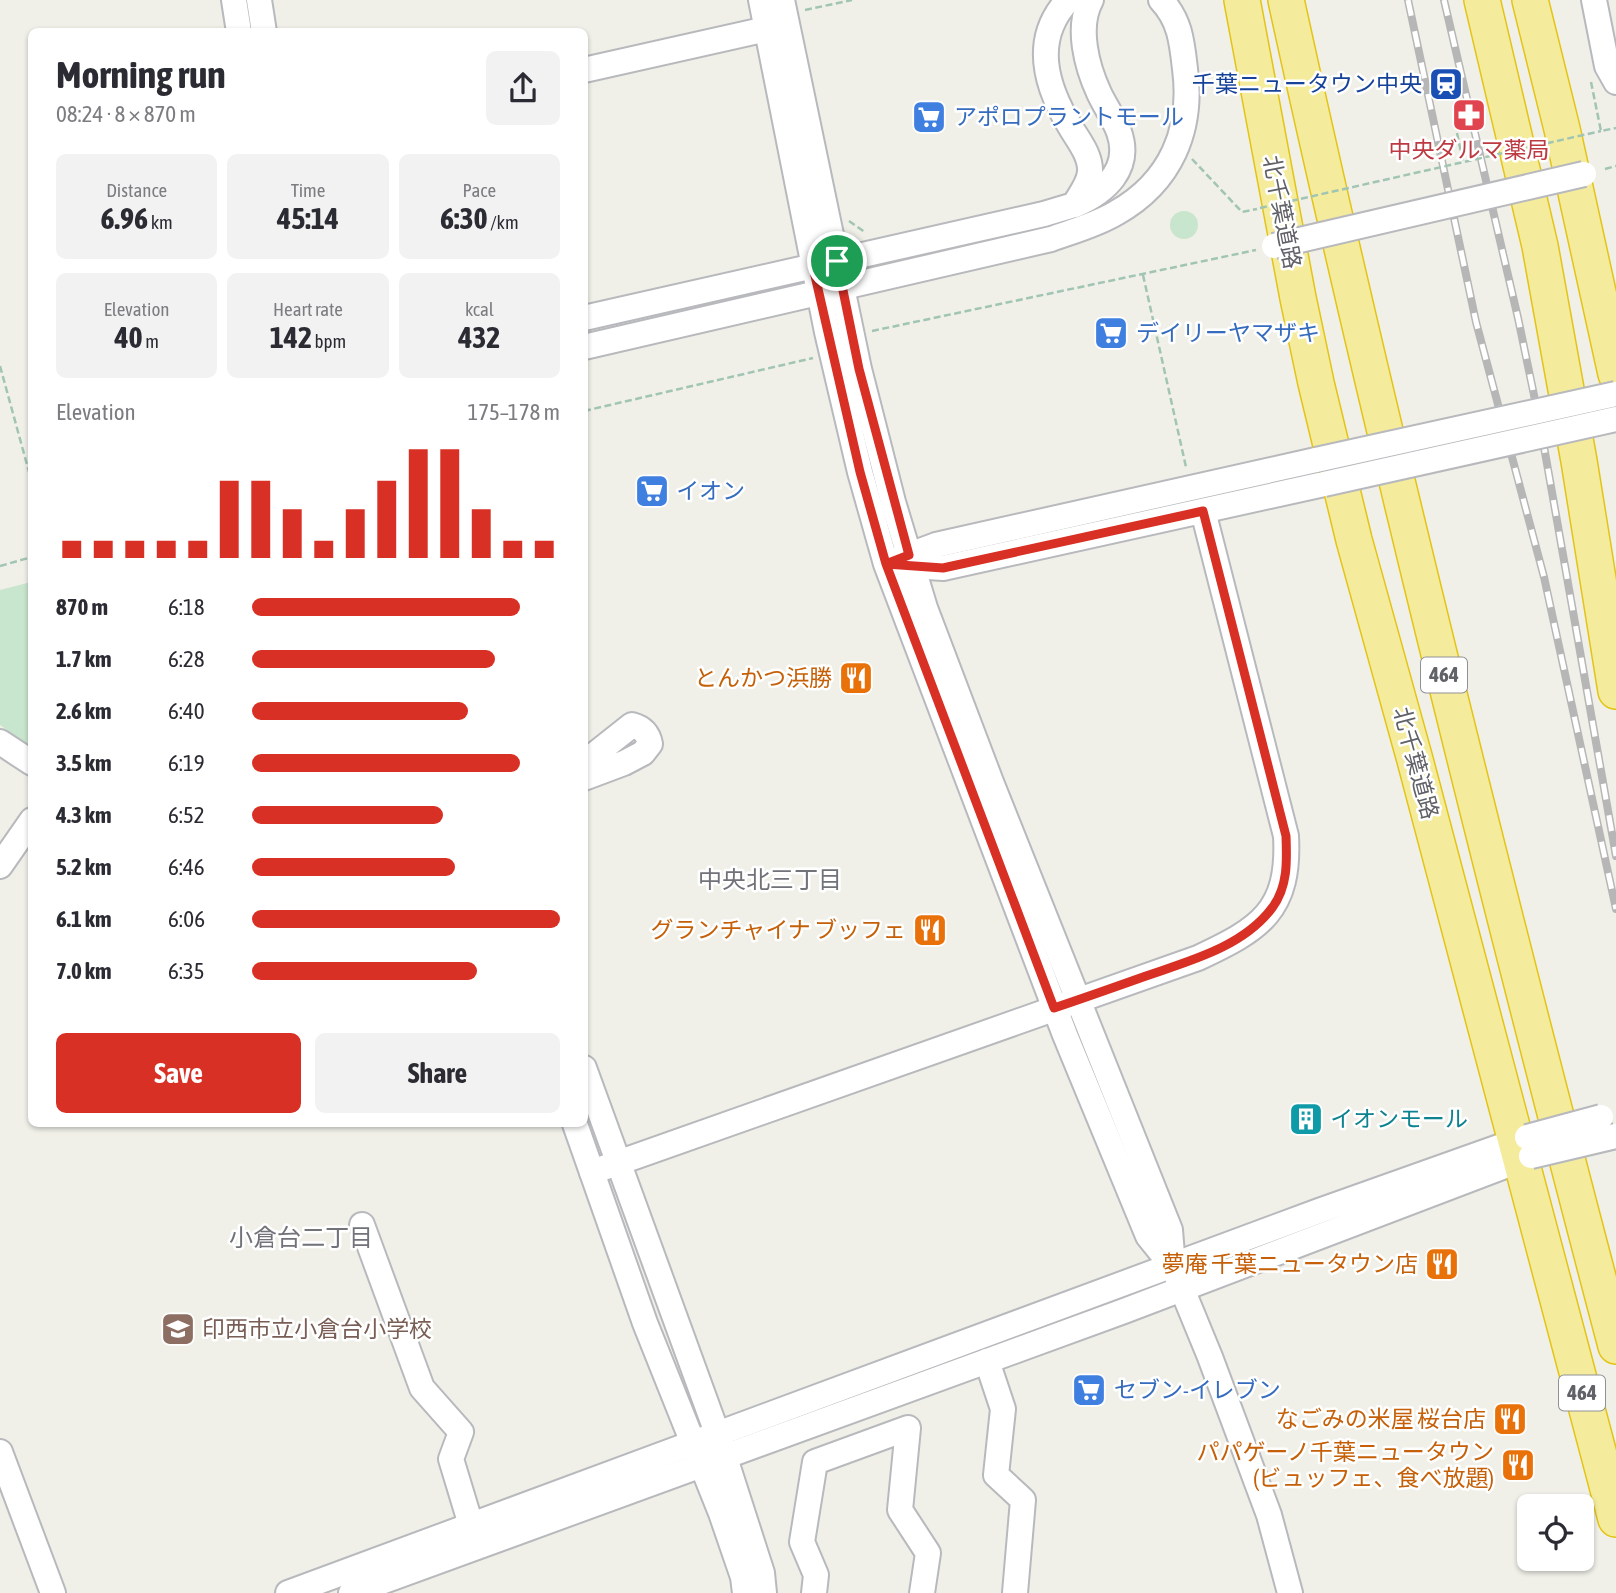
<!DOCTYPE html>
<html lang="en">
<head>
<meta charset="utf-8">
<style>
  body { margin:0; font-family:"Asap Condensed","Noto Sans JP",sans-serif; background:#f2f2f3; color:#2b2b33; height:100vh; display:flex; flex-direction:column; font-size:26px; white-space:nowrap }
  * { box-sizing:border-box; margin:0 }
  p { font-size:23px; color:#7c7c81 }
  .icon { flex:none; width:38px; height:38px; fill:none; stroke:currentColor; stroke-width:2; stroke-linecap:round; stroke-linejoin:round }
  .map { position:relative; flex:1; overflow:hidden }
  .side { position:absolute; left:28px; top:28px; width:560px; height:1099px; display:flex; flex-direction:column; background:#fff; border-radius:10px; box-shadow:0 2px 5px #0004 }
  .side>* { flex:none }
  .controls { position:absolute; left:1517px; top:1494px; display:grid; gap:14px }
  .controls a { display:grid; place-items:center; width:77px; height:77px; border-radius:10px; background:#fff; box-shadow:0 2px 5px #0004; font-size:35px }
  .pin { position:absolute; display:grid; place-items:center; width:60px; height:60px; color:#fff; margin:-30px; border:4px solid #fff; border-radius:50%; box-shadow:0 2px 7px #0007 }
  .round { display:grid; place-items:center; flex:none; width:74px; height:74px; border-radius:10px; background:#f2f2f3 }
  .overview { display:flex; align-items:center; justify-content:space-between; height:119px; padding:0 28px }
  h1 { font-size:38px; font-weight:700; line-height:52px }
  .stats { display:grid; grid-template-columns:repeat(3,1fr); gap:10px; height:119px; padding:7px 28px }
  .stats div { display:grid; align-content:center; border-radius:10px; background:#f2f2f3; text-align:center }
  .stats b { font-size:30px; font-weight:700 }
  .stats small { font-size:19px; font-weight:400 }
  .stats p { font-size:19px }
  .chart { height:196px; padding:14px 28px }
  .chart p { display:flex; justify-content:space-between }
  .chart svg { width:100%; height:126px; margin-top:7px; stroke:#d93025; stroke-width:6 }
  .action { display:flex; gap:14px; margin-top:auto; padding:14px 28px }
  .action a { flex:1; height:80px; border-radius:10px; background:#d93025; color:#fff; font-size:28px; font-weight:700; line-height:80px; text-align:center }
  .action a+a { background:#f2f2f3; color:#2b2b33 }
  ul { padding:0 28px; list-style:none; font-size:23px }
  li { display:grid; grid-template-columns:112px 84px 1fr; align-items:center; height:52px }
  li i { height:18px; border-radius:9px; background:#d93025 }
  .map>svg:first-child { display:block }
  .green { fill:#c8e5cd }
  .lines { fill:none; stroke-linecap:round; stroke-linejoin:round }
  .minor-casing { stroke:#b8b9bd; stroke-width:28 }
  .highway-casing { stroke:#e3c416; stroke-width:38 }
  .path { stroke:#a1c5b2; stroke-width:2.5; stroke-dasharray:7 3.5; stroke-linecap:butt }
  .minor { stroke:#fff; stroke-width:24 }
  .highway { stroke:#f4ec9c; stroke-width:35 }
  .rail-casing { stroke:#b6b6b7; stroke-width:8 }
  .rail { stroke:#fff; stroke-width:5; stroke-dasharray:16; stroke-linecap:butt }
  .minor-bridge-casing { stroke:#b8b9bd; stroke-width:28; stroke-linecap:butt }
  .path-bridge { stroke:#a1c5b2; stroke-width:2.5; stroke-dasharray:7 3.5; stroke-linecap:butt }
  .minor-bridge { stroke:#fff; stroke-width:24 }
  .route-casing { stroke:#fff; stroke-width:14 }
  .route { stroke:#d93025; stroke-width:9 }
  .labels { text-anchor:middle; stroke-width:5; stroke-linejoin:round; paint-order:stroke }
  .shield { fill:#fff; stroke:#909195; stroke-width:2 }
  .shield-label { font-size:21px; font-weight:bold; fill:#606267 }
  .transit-label { font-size:23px; fill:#164399; stroke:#fff; text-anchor:end }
  .shop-label { font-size:23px; fill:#366cbe; stroke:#fff; text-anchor:start }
  .health-label { font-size:23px; fill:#be3a42; stroke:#fff }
  .street-label { font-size:23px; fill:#606267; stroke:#fff }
  .food-label { font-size:23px; fill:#c56008; stroke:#fff; text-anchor:end }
  .culture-label { font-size:23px; fill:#0d838f; stroke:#fff; text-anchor:start }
  .education-label { font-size:23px; fill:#785e54; stroke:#fff; text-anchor:start }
  .neighbourhood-label { font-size:24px; fill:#717379; stroke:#fff }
</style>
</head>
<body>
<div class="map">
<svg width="1616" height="1593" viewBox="0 0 1616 1593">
  <rect width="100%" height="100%" fill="#f0f0e9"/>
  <g class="green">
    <circle cx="1184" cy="225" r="14"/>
    <path d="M31 582H32L31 747 0 725V590Z"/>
  </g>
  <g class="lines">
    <g class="minor-casing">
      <g id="minor">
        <path d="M234 0 239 32"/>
        <path d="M259 0 264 32"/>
        <path d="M761 0 827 332 860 472 886 564 1065 1035 1148 1236 1173 1267"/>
        <path d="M782 0 859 369 893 502 925 608 991 782 1170 1230 1173 1267 1210 1357 1269 1515 1290 1593"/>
        <path d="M1594 0 1607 66 1616 82"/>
        <path d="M584 70 767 29"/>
        <path d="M1075 205C1105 192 1132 169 1119 132 1114 118 1105 106 1099 93 1087 67 1076 27 1091 0"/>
        <path d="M584 318 1044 214 1074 205C1080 195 1089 184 1090 172 1091 156 1079 141 1071 128 1046 87 1031 40 1068 0"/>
        <path d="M584 347 1051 239C1073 231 1096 225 1116 213 1171 182 1193 130 1185 69 1182 42 1180 20 1161 0"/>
        <path d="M896 560 936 545 1316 460"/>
        <path d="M897 565 943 568 1324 484"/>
        <path d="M0 742 32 763"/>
        <path d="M584 763 632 725C643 728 648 733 650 744L643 753 624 763 584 778"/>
        <path d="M0 866 32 820"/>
        <path d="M584 1068 717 1433 762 1573 764 1593"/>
        <path d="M575 1124 645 1323 721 1513 743 1577 745 1593"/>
        <path d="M592 1172 1198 958C1260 929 1290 911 1286 836L1203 511"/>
        <path d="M362 1225 422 1388 461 1432 451 1459 471 1525"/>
        <path d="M987 1361 1003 1409 996 1475 1023 1500 1015 1593"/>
        <path d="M0 1452 53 1593"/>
        <path d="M288 1593 1319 1211 1527 1137"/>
        <path d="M351 1593 1124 1311 1531 1156"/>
        <path d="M814 1593 816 1575 802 1542 815 1462 908 1428 900 1510 928 1553 922 1593"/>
      </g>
    </g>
    <g class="highway-casing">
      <g id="highway">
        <path d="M1242 0 1298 298 1316 383 1354 540 1415 760 1616 1519"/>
        <path d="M1286 0C1385 451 1498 899 1616 1346"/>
        <path d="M1482 0 1540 246 1579 461 1616 691"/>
        <path d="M1530 0 1562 129 1616 374"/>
      </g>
    </g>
    <g class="path">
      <path d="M805 10 852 0"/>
      <path d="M1591 82 1601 131 1616 128"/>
      <path d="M1457 133 1463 162"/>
      <path d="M1192 159 1242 212 1257 209"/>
      <path d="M1605 169 1616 166"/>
      <path d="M849 221 866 233"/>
      <path d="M1143 275 1186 467"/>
      <path d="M872 331 1256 250"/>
      <path d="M0 366 32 483"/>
      <path d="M584 411 813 358"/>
      <path d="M0 566 32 557"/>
    </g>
    <use href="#minor" class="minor"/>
    <use href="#highway" class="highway"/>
    <g class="rail-casing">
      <g id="rail">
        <path d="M1408 0 1476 322 1544 577 1616 909"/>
        <path d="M1444 0 1518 318 1540 424 1616 856"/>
      </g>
    </g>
    <use href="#rail" class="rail"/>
    <g class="minor-bridge-casing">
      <g id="minor-bridge">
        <path d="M1274 246 1584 174"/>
        <path d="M1316 460 1616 394"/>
        <path d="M1324 484 1616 419"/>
        <path d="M1527 1137 1601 1117"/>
        <path d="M1531 1156 1616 1136"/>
      </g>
    </g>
    <path class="path-bridge" d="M1260 208 1601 131"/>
    <use href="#minor-bridge" class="minor-bridge"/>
  </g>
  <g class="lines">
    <g class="route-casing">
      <path id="route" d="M837 261 859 369 909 555 886 564 1054 1008C1084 998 1115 987 1146 976 1189 961 1243 947 1272 908 1288 887 1287 861 1286 836L1203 511 943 568 886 564 860 472 813 267 837 261"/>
    </g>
    <use href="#route" class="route"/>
  </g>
  <defs>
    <g id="station-square" transform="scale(1.75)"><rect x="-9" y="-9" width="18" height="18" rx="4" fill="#1a4fb4" stroke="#fff"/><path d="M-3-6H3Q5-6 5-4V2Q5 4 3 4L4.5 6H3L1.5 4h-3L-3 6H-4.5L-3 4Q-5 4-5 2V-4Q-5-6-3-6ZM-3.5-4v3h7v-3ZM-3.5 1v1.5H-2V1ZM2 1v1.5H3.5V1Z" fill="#fff"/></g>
    <g id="pharmacy-square" transform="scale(1.75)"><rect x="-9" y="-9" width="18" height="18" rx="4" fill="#e0444e" stroke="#fff"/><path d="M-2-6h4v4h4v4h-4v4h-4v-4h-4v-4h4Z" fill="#fff"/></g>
    <g id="supermarket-square" transform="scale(1.75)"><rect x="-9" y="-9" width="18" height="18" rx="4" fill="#3f7fe0" stroke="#fff"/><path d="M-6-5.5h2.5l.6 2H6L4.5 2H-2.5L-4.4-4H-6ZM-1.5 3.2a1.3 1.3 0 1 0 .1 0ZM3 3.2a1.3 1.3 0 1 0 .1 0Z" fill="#fff"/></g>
    <g id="restaurant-square" transform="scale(1.75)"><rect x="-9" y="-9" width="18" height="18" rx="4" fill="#e8710a" stroke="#fff"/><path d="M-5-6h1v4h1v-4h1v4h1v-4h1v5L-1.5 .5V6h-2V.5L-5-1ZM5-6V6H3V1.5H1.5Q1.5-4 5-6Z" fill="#fff"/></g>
    <g id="building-square" transform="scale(1.75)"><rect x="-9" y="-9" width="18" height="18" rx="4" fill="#0f9aa8" stroke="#fff"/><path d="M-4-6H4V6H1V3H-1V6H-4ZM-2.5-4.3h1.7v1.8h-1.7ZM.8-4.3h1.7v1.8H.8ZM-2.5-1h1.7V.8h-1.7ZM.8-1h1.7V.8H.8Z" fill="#fff"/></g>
    <g id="school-square" transform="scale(1.75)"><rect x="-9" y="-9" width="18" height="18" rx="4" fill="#8d6e63" stroke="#fff"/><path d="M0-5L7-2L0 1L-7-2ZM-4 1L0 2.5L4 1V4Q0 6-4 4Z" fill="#fff"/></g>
  </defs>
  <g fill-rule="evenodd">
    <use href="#station-square" x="1446" y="84"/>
    <use href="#pharmacy-square" x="1469" y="115"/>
    <use href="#supermarket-square" x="929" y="117"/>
    <use href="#supermarket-square" x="1111" y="333"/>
    <use href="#supermarket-square" x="652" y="491"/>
    <use href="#restaurant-square" x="856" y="678"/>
    <use href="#restaurant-square" x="930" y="930"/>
    <use href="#building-square" x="1306" y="1119"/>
    <use href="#restaurant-square" x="1442" y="1264"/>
    <use href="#school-square" x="178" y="1329"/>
    <use href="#supermarket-square" x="1089" y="1390"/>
    <use href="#restaurant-square" x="1510" y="1419"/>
    <use href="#restaurant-square" x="1518" y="1465"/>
  </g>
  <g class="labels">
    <g class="shield">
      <rect x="1421" y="657.5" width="46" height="35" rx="5"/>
      <rect x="1559" y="1375.5" width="46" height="35" rx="5"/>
    </g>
    <g class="shield-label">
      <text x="1444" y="682">464</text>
      <text x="1582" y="1400">464</text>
    </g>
    <g class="transit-label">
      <text x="1422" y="92">千葉ニュータウン中央</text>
    </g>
    <g class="shop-label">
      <text x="954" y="125">アポロプラントモール</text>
      <text x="1136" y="341">デイリーヤマザキ</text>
      <text x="676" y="499">イオン</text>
      <text x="1114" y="1398">セブン-イレブン</text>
    </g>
    <g class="health-label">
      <text x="1469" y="158">中央ダルマ薬局</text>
    </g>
    <g class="street-label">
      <text transform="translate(1282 212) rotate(79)" y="8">北千葉道路</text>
      <text transform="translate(1416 763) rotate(75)" y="8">北千葉道路</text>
    </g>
    <g class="food-label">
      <text x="832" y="686">とんかつ浜勝</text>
      <text x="906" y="938">グランチャイナ ブッフェ</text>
      <text x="1418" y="1272">夢庵 千葉ニュータウン店</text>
      <text x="1486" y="1427">なごみの米屋 桜台店</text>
      <text x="1494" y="1460">パパゲーノ千葉ニュータウン<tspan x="1494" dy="26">(ビュッフェ、食べ放題)</tspan></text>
    </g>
    <g class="culture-label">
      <text x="1330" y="1127">イオンモール</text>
    </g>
    <g class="education-label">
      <text x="202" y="1337">印西市立小倉台小学校</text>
    </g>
    <g class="neighbourhood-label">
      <text x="770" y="888">中央北三丁目</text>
      <text x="301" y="1246">小倉台二丁目</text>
    </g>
  </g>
</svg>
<div class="controls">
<a><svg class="icon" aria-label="locate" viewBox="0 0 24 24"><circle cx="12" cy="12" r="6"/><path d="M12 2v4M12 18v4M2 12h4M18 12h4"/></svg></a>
</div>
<div class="pin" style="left:837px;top:261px;background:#1e9e55"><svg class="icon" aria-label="arrive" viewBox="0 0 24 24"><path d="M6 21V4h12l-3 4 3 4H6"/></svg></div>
<section class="side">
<div class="overview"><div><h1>Morning run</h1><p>08:24 · 8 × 870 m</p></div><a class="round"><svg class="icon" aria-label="share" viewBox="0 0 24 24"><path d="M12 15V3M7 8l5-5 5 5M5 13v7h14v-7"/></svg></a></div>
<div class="stats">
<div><p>Distance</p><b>6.96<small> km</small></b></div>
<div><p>Time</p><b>45:14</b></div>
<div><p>Pace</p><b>6:30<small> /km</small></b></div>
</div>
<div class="stats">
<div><p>Elevation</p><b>40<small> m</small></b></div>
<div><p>Heart rate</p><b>142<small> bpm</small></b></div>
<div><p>kcal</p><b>432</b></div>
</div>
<div class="chart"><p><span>Elevation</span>175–178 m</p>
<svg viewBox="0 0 160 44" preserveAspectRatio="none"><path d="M5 44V38M15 44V38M25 44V38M35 44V38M45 44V38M55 44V17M65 44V17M75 44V27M85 44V38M95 44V27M105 44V17M115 44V6M125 44V6M135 44V27M145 44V38M155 44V38"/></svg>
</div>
<ul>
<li><b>870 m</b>6:18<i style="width:87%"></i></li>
<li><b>1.7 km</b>6:28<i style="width:79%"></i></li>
<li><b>2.6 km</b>6:40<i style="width:70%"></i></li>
<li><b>3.5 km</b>6:19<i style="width:87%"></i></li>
<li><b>4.3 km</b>6:52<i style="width:62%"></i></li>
<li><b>5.2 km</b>6:46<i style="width:66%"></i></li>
<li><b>6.1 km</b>6:06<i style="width:100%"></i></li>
<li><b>7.0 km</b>6:35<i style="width:73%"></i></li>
</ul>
<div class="action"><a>Save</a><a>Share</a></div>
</section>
</div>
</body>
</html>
